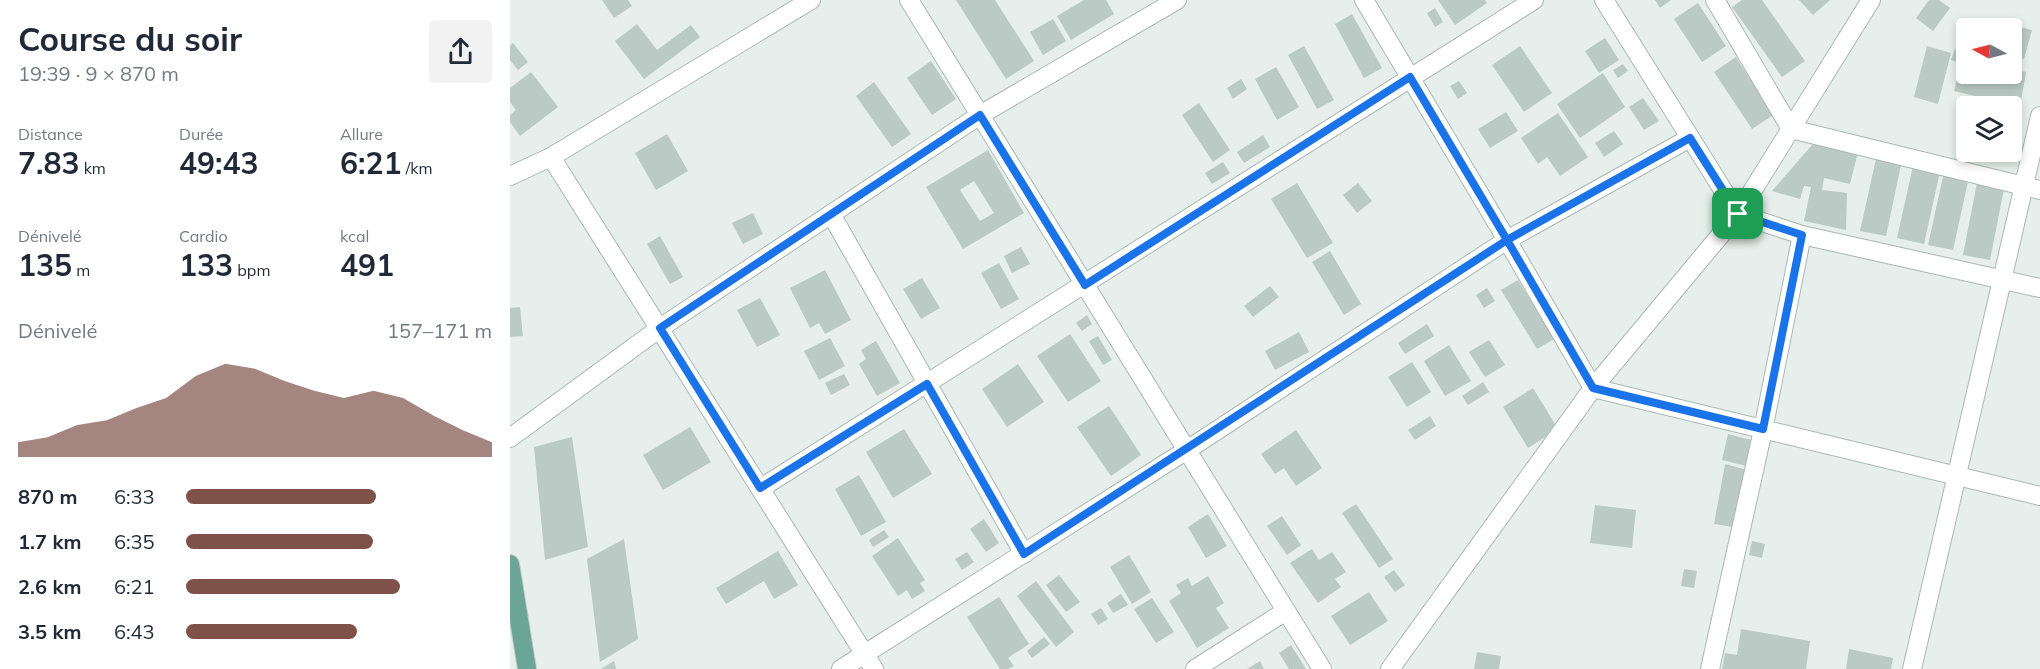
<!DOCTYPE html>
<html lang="fr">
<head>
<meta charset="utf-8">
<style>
  body { margin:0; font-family:Mulish,sans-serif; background:#f2f2f3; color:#1f2937; height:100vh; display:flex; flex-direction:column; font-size:22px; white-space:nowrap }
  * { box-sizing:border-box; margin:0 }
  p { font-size:20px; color:#747a83 }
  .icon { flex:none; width:33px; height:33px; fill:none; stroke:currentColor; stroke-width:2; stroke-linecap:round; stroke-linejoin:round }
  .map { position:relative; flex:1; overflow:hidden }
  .sheet { display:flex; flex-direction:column; background:#fff; width:510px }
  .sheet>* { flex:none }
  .needle { width:39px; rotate:277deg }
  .controls { position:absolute; left:1446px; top:18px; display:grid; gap:12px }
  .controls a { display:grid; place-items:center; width:66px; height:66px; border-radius:6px; background:#fff; box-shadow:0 3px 9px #0003; font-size:30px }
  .pin { position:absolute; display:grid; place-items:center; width:51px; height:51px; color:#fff; margin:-26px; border-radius:12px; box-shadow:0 3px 9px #0006 }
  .round { display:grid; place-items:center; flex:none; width:63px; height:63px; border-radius:6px; background:#f2f2f3 }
  .overview { display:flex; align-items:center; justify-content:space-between; height:102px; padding:0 18px }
  h1 { font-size:33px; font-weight:700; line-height:45px }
  .metrics { display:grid; grid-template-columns:repeat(3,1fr); gap:9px; height:102px; padding:6px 18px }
  .metrics div { display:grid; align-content:center }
  .metrics b { font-size:30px; font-weight:700 }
  .metrics small { font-size:16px; font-weight:400 }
  .metrics p { font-size:16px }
  .chart { height:168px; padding:12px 18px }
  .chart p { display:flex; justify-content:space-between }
  .chart svg { width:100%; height:108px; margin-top:6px; fill:#7f5249; opacity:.7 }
  ul { padding:0 18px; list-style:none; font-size:20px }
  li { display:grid; grid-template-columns:96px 72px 1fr; align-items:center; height:45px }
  li i { height:15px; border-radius:8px; background:#7f5249 }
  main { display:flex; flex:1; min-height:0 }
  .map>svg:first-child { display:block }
  .building { fill:#bbcac4; fill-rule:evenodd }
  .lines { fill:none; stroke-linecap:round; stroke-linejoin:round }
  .minor-casing { stroke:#a8b8b2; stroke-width:20 }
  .major-casing { stroke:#c2cac8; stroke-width:20 }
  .minor { stroke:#fff; stroke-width:18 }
  .major { stroke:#6aa596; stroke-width:18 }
  .route-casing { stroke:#fff; stroke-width:12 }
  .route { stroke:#1a73e8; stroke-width:8 }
</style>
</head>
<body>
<main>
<section class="sheet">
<div class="overview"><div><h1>Course du soir</h1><p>19:39 · 9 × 870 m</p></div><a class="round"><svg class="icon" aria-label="share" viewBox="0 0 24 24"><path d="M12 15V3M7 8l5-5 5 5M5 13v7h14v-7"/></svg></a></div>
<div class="metrics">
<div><p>Distance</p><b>7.83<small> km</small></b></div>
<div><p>Durée</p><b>49:43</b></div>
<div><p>Allure</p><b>6:21<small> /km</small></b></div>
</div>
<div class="metrics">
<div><p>Dénivelé</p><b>135<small> m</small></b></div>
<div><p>Cardio</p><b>133<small> bpm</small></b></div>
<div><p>kcal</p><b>491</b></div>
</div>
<div class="chart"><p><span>Dénivelé</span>157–171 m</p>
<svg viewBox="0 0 160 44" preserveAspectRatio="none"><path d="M0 44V38L10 36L20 31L30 29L40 24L50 20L60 11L70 6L80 8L90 13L100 17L110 20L120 17L130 20L140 27L150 33L160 38V44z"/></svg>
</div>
<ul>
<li><b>870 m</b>6:33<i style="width:62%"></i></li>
<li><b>1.7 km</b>6:35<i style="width:61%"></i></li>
<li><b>2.6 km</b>6:21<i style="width:70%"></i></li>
<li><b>3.5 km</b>6:43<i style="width:56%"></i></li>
</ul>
</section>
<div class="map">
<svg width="1530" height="669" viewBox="0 0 1530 669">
  <rect width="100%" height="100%" fill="#e6efeb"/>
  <g class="building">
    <path d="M92 0H118L122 6 104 18Z"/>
    <path d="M446 0H485L524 61 496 79Z"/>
    <path d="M574 0H596L604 14 561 40 547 16Z"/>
    <path d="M928 0H975L977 3 945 25Z"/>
    <path d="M1145 0H1161L1150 8Z"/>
    <path d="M1232 0H1252L1295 61 1272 77 1222 7Z"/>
    <path d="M1289 0H1320L1303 15Z"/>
    <path d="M1419 0H1429L1440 8 1423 31 1406 18Z"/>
    <path d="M1188 3 1216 46 1192 62 1164 19Z"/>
    <path d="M925 8 933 22 925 27 917 13Z"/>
    <path d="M842 14 872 68 854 78 825 24Z"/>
    <path d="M543 19 556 41 533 55 520 32Z"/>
    <path d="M1476 19 1522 30 1514 59 1502 56V28H1474Z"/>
    <path d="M127 24 147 50 181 25 190 37 134 79 105 41Z"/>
    <path d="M1095 38 1109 60 1089 73 1075 51Z"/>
    <path d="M3 43 18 62 8 70 0 60V46Z"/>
    <path d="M794 46 824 100 807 109 778 55Z"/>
    <path d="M1010 46 1042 93 1014 112 982 65Z"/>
    <path d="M1417 46 1441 53 1428 104 1404 97Z"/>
    <path d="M1445 49 1454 52 1453 55 1456 56V74H1502V68L1516 72 1510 107 1444 91 1451 63 1441 60Z"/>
    <path d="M1226 57 1263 115 1242 129 1204 72Z"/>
    <path d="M421 61 446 99 422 115 397 78Z"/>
    <path d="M1113 64 1118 71 1108 78 1103 70Z"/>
    <path d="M766 67 789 107 767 120 745 79Z"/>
    <path d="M21 72 48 107 10 136 0 122V115L6 110 0 102V88Z"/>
    <path d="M1093 73 1115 107 1070 138 1047 104Z"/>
    <path d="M731 79 737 89 723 99 717 88Z"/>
    <path d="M949 81 957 93 948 99 940 86Z"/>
    <path d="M364 82 401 134 382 147 346 96Z"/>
    <path d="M1133 98 1149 121 1134 130 1119 107Z"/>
    <path d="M689 103 720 150 703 162 672 115Z"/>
    <path d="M996 112 1008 131 980 148 968 129Z"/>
    <path d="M1048 113 1078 157 1050 176 1037 157 1028 164 1011 138Z"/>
    <path d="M1104 131 1113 144 1094 157 1085 143Z"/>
    <path d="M157 134 178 171 146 190 125 153Z"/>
    <path d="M753 135 760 147 734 163 727 152Z"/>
    <path d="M1303 144 1349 148 1340 184 1314 178 1312 190 1337 193 1336 230 1294 221 1301 187 1294 186 1290 199 1262 191Z"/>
    <path d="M478 150 514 213 453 249 416 187ZM464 181 484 213 470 221 450 190Z"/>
    <path d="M1366 159 1391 165 1376 236 1350 231Z"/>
    <path d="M713 162 720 173 702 184 695 173Z"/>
    <path d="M1403 166 1430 172 1414 244 1387 238Z"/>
    <path d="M1434 172 1459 177 1443 250 1418 245Z"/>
    <path d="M787 183 823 243 797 258 761 199Z"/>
    <path d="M848 183 862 201 847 213 833 195Z"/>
    <path d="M1467 183 1494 189 1480 260 1453 255Z"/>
    <path d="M243 213 253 234 233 244 222 223Z"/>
    <path d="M150 236 173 277 160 284 137 244Z"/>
    <path d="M511 247 520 264 502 273 494 256Z"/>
    <path d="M820 251 851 304 834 315 802 262Z"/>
    <path d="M489 263 509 299 491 309 471 273Z"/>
    <path d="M315 270 341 320 315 334 309 323 300 328 280 288Z"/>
    <path d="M412 278 430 308 411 319 393 289Z"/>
    <path d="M1008 280 1044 339 1027 349 991 290Z"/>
    <path d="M760 286 769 297 743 317 734 306Z"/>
    <path d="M977 288 985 301 974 308 966 295Z"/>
    <path d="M250 298 270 335 247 347 227 310Z"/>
    <path d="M10 307 13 336 0 337V308Z"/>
    <path d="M577 315 582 324 572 331 566 323Z"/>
    <path d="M917 324 924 336 895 354 888 343Z"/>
    <path d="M789 332 799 352 765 370 755 351Z"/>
    <path d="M560 334 591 381 558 402 527 356Z"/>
    <path d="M588 336 602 360 593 365 579 341Z"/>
    <path d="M320 338 335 366 309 380 294 351Z"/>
    <path d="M979 340 995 365 975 377 959 352Z"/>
    <path d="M366 341 390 383 367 396 349 364 356 359 351 350Z"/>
    <path d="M939 345 961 381 935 396 914 361Z"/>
    <path d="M902 362 921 392 897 407 878 377Z"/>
    <path d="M508 364 534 402 497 427 472 389Z"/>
    <path d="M334 374 340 385 321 395 315 383Z"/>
    <path d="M973 382 979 392 958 405 952 396Z"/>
    <path d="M1023 388 1048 429 1018 448 993 407Z"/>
    <path d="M599 406 631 455 601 476 567 427Z"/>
    <path d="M920 416 926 426 905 440 898 430Z"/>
    <path d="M180 427 201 462 153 490 133 455Z"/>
    <path d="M394 429 422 474 383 498 356 452Z"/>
    <path d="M786 430 812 468 786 486 774 468 765 474 751 454Z"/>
    <path d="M1218 434 1245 441 1240 467 1212 460Z"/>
    <path d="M62 437 78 547 35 560 24 447Z"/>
    <path d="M1215 464 1241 471 1230 528 1204 524Z"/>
    <path d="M349 475 376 522 351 536 325 489Z"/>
    <path d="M846 504 883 559 869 568 832 513Z"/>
    <path d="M1085 505 1126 510 1122 548 1080 543Z"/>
    <path d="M698 514 717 546 696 558 678 527Z"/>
    <path d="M772 516 791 545 777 555 757 526Z"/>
    <path d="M474 519 489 543 476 552 460 529Z"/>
    <path d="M374 530 379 537 363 547 359 540Z"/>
    <path d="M388 538 415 580 410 583 415 591 402 599 397 590 388 596 362 556Z"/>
    <path d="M114 539 128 639 90 662 77 559Z"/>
    <path d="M1242 541 1255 544 1252 558 1239 555Z"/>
    <path d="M802 549 809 560 822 552 836 572 825 579 831 587 808 603 780 563Z"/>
    <path d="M268 551 288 585 264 599 254 581 216 604 206 588Z"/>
    <path d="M457 552 464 562 452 570 445 559Z"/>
    <path d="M619 555 641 592 622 604 600 567Z"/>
    <path d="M1174 569 1187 571 1184 588 1171 586Z"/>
    <path d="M884 570 895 585 885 592 874 577Z"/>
    <path d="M549 575 570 602 556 612 536 585Z"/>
    <path d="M698 576 714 603 706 608 719 628 687 648 659 601 671 593 666 585 678 578 682 586Z"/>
    <path d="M526 581 564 632 546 647 507 596Z"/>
    <path d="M859 592 878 621 840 645 821 616Z"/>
    <path d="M611 594 618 605 603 613 597 603Z"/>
    <path d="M489 597 519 644 498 658 504 666 498 669H490L457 617Z"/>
    <path d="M642 598 664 632 646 643 624 609Z"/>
    <path d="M591 608 598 619 588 625 581 614Z"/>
    <path d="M1231 629 1300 641 1296 669H1212L1215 653 1227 655Z"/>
    <path d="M534 637 540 644 522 658 517 651Z"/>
    <path d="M781 645 796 669H779L769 653Z"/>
    <path d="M1339 649 1383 658 1381 669H1336Z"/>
    <path d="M967 652 991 656 989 669H964Z"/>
    <path d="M104 661 106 669H91Z"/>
    <path d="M750 661 754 669H737Z"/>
  </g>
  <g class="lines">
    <g class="minor-casing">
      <g id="minor">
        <path d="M399 0 812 669"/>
        <path d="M854 0 997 240 1083 388 1530 496"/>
        <path d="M1094 0 1228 214 1292 235 1530 288"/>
        <path d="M1205 0 1281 129 1530 190"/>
        <path d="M41 157 364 669"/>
        <path d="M0 176 41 157 301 0"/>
        <path d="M321 214 514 554"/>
        <path d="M0 438 150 328 470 115 667 0"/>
        <path d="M251 488 1024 0"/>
        <path d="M331 669 677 450 997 240 1180 138"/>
        <path d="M685 669 776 611"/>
        <path d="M880 669 1083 388 1228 214 1361 0"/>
        <path d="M1200 669 1253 430 1292 235"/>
        <path d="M1402 669 1530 116"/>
      </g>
    </g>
    <g class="major-casing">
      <path id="major" d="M0 564 17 669"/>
    </g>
    <use href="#minor" class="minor"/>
    <use href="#major" class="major"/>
  </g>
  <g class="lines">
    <g class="route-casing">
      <path id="route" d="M1228 214 1180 138 997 240 900 77 575 285 470 115 150 328 250 488 417 384 514 554 997 240 1083 388 1253 429 1292 235 1228 214"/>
    </g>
    <use href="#route" class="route"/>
  </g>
</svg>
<div class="controls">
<a><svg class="needle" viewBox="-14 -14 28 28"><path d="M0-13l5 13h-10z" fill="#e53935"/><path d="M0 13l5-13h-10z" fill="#747a83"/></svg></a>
<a><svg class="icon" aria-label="layers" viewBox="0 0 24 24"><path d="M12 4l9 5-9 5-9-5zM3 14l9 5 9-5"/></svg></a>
</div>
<div class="pin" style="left:1228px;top:214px;background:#1e9e55"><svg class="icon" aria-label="arrive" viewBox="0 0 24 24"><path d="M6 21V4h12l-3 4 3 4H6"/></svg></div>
</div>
</main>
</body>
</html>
